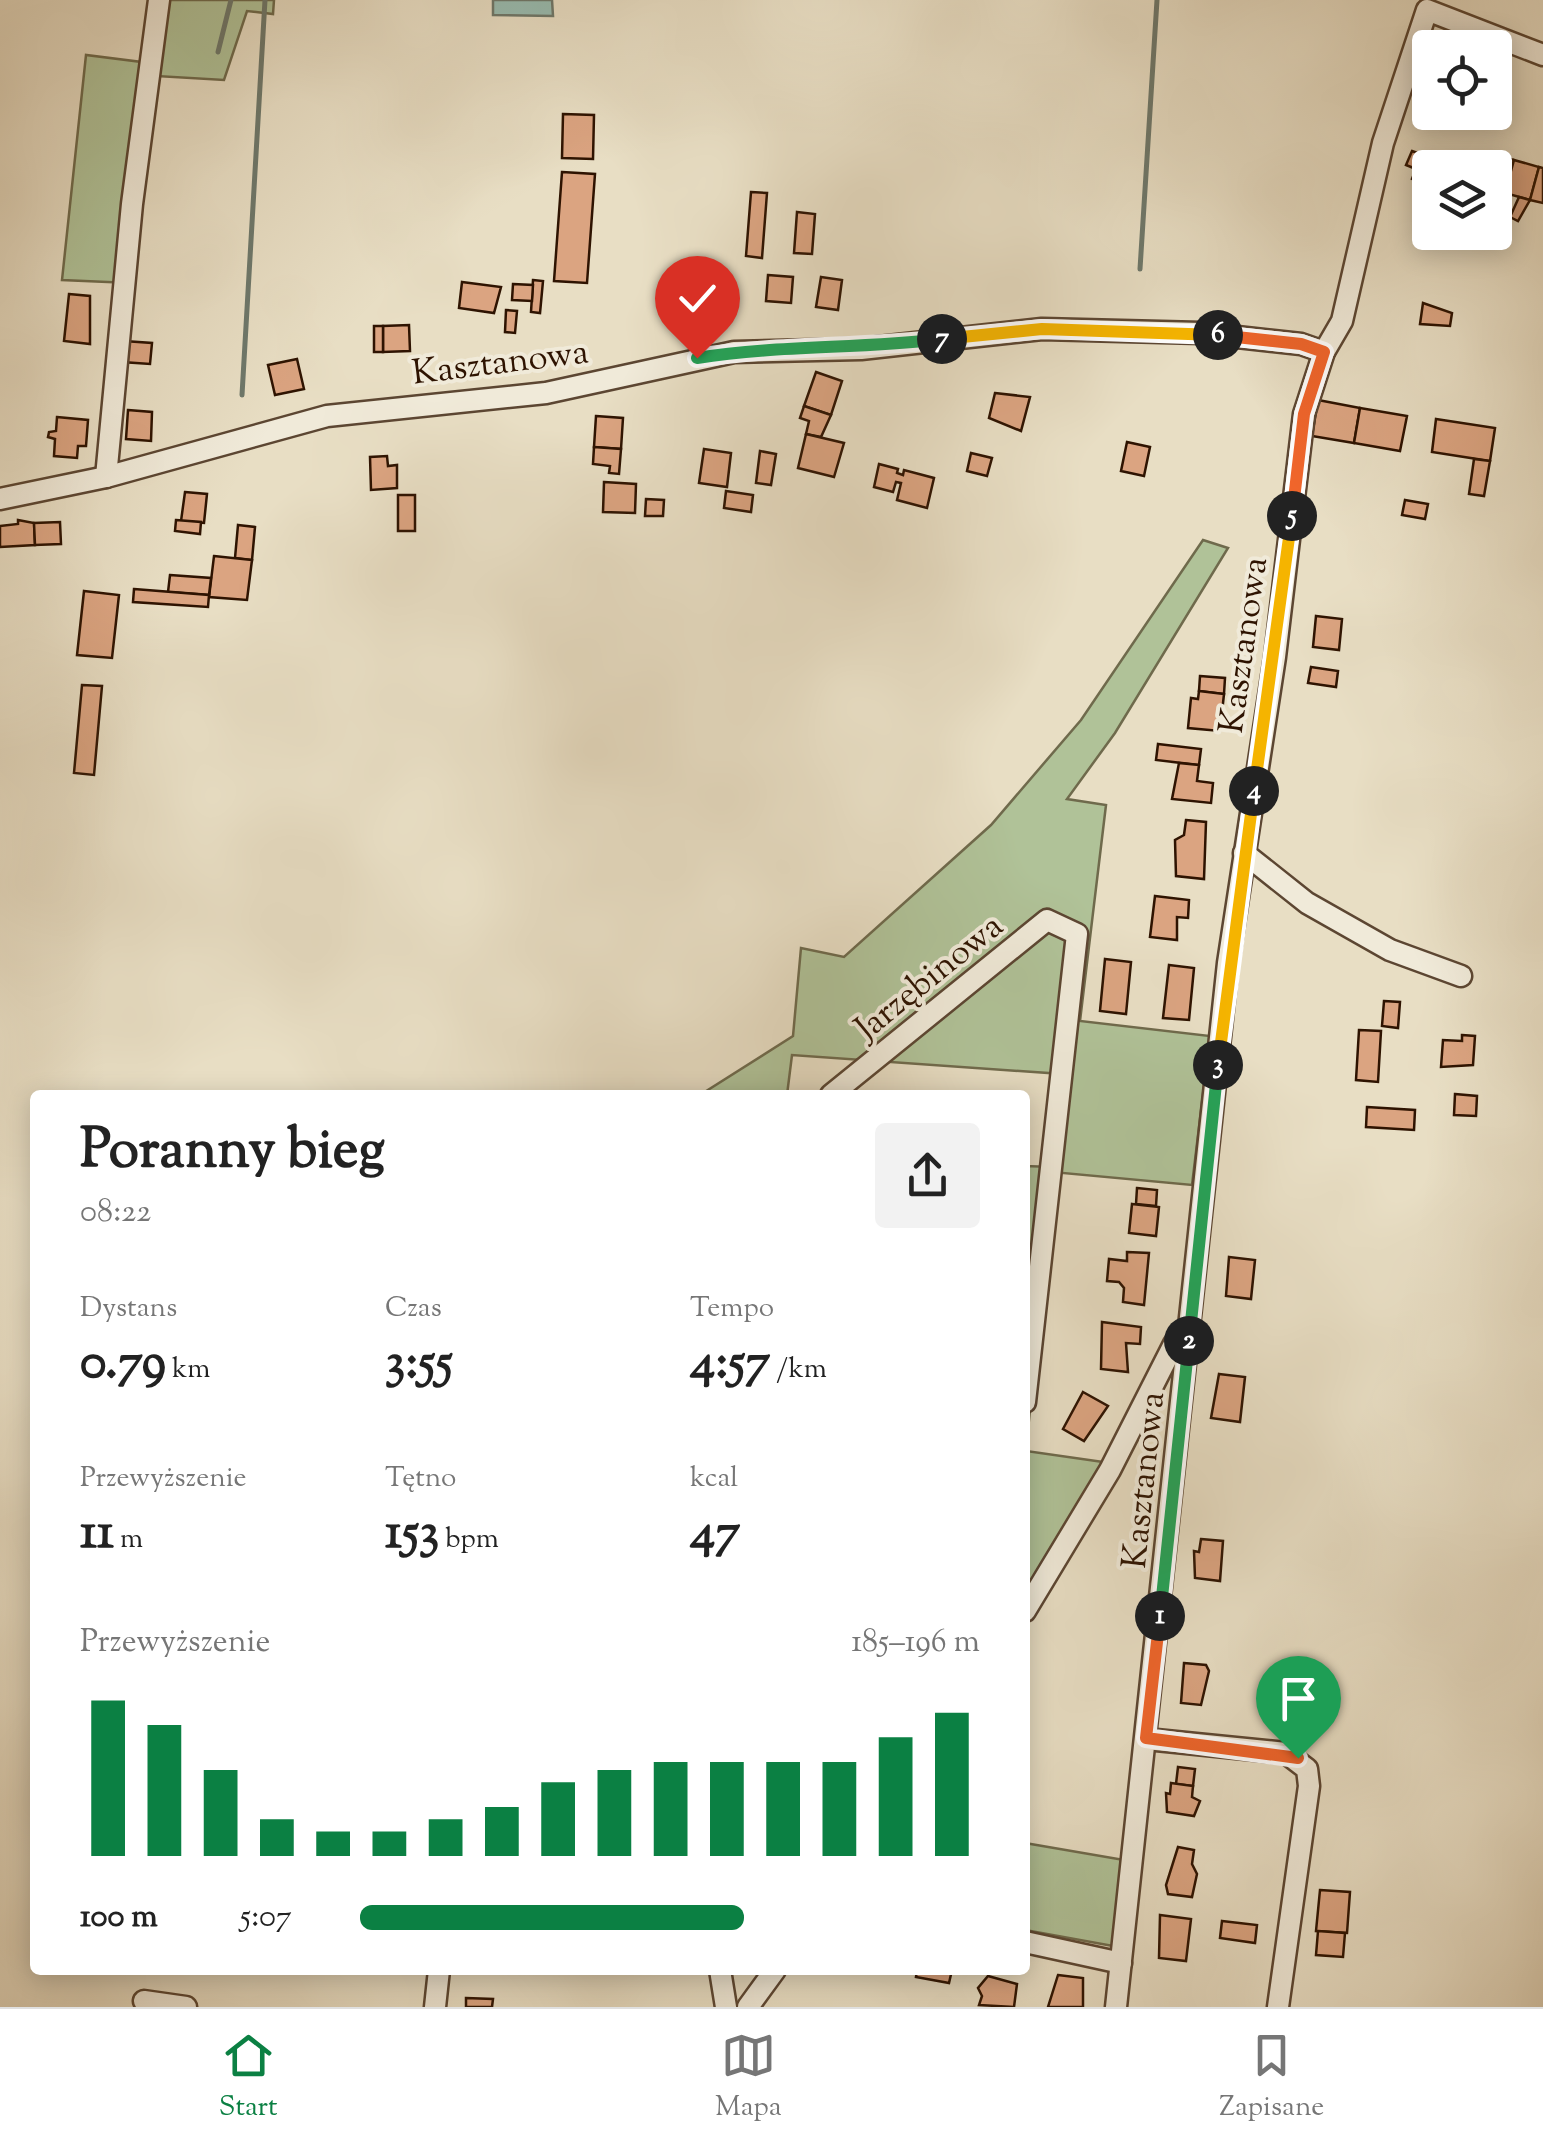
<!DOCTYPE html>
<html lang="pl">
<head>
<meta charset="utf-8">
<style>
  body { margin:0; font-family:"Sorts Mill Goudy",serif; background:#f2f2f2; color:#222; height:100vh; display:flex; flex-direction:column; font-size:38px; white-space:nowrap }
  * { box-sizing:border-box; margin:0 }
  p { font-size:32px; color:#767676 }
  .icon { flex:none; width:55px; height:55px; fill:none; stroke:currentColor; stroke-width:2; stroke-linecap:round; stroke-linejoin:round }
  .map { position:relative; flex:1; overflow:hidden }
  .panel { position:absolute; left:30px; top:1090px; width:1000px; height:885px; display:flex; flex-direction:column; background:#fff; border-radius:10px; box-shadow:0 5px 25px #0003 }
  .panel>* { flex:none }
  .fabs { position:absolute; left:1412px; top:30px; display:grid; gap:20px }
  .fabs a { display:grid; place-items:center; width:100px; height:100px; border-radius:10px; background:#fff; box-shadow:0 5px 25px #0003; font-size:50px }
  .pin { position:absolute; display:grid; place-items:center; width:85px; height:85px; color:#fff; margin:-102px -42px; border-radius:50% 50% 50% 0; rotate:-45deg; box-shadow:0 0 10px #0007 }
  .pin .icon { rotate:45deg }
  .km { position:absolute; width:50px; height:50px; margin:-25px; border-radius:50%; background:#222; color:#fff; font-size:28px; line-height:50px; text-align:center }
  .round { display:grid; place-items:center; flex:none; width:105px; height:105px; border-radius:10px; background:#f2f2f2 }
  .summary { display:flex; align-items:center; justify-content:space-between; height:170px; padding:0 50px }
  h1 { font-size:55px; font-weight:700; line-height:75px }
  .stats { display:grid; grid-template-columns:repeat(3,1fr); gap:15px; height:170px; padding:10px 50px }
  .stats div { display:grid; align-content:center }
  .stats b { font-size:50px; font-weight:700 }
  .stats small { font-size:28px; font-weight:400 }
  .stats p { font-size:28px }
  .chart { height:280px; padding:20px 50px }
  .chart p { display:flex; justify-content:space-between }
  .chart svg { width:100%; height:180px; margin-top:10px; stroke:#0b8043; stroke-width:6 }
  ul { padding:0 50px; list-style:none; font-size:32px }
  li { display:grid; grid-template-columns:160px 120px 1fr; align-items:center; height:75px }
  li i { height:25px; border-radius:12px; background:#0b8043 }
  .dock { display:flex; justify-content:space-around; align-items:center; height:140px; border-top:2px solid #e0e0e0; background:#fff; font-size:28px; color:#767676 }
  .dock a { display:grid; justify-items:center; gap:5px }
  .dock .active { color:#0b8043 }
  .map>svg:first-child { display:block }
  .green { fill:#b0c298; stroke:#6f6a4c; stroke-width:2.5 }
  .water { fill:#98bcb1; stroke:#6e786b; stroke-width:2.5 }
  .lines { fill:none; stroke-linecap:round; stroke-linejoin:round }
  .stream { stroke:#6e786b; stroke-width:5 }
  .building { fill:#dba481; stroke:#2e1301; stroke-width:2.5 }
  .minor-casing { stroke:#5c4632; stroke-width:25 }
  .minor { stroke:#f0ead9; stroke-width:20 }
  .split-1-casing { stroke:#fff; stroke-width:20 }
  .split-2-casing { stroke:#fff; stroke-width:20 }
  .split-3-casing { stroke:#fff; stroke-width:20 }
  .split-4-casing { stroke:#fff; stroke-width:20 }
  .split-5-casing { stroke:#fff; stroke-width:20 }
  .split-6-casing { stroke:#fff; stroke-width:20 }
  .split-7-casing { stroke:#fff; stroke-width:20 }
  .split-8-casing { stroke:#fff; stroke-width:20 }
  .split-1 { stroke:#f0652b; stroke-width:12 }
  .split-2 { stroke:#22a559; stroke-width:12 }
  .split-3 { stroke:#22a559; stroke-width:12 }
  .split-4 { stroke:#f5b400; stroke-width:12 }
  .split-5 { stroke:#f5b400; stroke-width:12 }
  .split-6 { stroke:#f0652b; stroke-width:12 }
  .split-7 { stroke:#f5b400; stroke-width:12 }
  .split-8 { stroke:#22a559; stroke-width:12 }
  .labels { text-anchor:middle; stroke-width:8; stroke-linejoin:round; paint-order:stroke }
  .street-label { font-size:35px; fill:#2e1301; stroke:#f0ead9 }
</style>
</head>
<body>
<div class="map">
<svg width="1543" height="2007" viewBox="0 0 1543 2007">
  <rect width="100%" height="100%" fill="#e8dec4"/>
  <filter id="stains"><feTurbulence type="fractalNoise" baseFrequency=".002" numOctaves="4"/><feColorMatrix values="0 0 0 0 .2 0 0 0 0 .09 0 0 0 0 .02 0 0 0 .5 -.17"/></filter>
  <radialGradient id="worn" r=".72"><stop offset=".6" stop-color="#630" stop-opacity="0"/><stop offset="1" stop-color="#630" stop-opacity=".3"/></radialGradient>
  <g class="green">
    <path d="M168 0H274L273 14 247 11 224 80 157 76 130 283 62 280 86 55 158 64Z"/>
    <path d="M1203 540 1228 548 1115 733 1067 799 1106 805 1080 1021 1210 1036 1192 1185 1053 1172 1026 1451 1117 1464 1025 1622V1166L1053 1167 1062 1074 792 1055 787 1095H700L793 1036 801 948 844 957 991 825 1081 720Z"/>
    <path d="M1025 1843 1124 1860 1113 1946 1025 1930Z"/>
  </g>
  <path class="water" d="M493 0H552L553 16 493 15Z"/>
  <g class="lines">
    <g class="stream">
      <path d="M218 52 231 0"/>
      <path d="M1140 269 1157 0"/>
      <path d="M242 395 265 0"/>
    </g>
  </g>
  <g class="building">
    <path d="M563 114 594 115 593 159 562 158Z"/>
    <path d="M1412 151 1448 164 1447 168H1430V175L1422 171 1418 182 1412 179 1416 169 1406 165Z"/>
    <path d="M1495 154 1514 160 1505 193 1495 190V168H1491Z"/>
    <path d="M1514 160 1539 167 1530 200 1505 193Z"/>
    <path d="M1539 167 1543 168V203L1530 200Z"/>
    <path d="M562 172 595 174 587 283 554 281Z"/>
    <path d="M751 192 767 193 762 258 746 256Z"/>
    <path d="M1519 197 1530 200 1518 221 1510 217Z"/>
    <path d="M797 212 815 214 812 254 794 253Z"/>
    <path d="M768 275 793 277 791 303 766 301Z"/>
    <path d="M821 277 842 280 838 310 816 307Z"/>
    <path d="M533 280 543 281 540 313 531 312Z"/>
    <path d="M462 282 501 287 494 313 459 308Z"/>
    <path d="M513 284 533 285 532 301 512 300Z"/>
    <path d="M69 294 90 296V344L64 341Z"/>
    <path d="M1423 303 1452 313 1450 326 1420 324Z"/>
    <path d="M506 310 517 311 515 333 505 332Z"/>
    <path d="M409 325 410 351 383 352V326Z"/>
    <rect x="374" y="326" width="9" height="26"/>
    <path d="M124 341 152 343 150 364 122 362Z"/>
    <path d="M297 359 304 389 275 395 268 365Z"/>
    <path d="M816 372 842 381 831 415 804 406Z"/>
    <path d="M995 393 1030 397 1021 431 989 418Z"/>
    <path d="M1318 400 1360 408 1354 443 1312 436Z"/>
    <path d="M804 406 831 415 821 437 806 434 809 421 800 418Z"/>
    <path d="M1360 408 1407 416 1400 451 1354 443Z"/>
    <path d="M128 410 152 412 151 441 126 439Z"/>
    <path d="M596 416 623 418 621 449 594 447Z"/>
    <path d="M57 417 88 420 86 446H78L77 458 54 456 55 439 48 437 49 432 56 431Z"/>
    <path d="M1436 419 1495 428 1490 461 1432 452Z"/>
    <path d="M806 434 844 443 834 477 798 468Z"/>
    <path d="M1127 442 1150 447 1144 476 1121 471Z"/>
    <path d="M594 447 621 449 619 474 609 473 610 466 593 464Z"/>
    <path d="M704 449 731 453 727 487 699 483Z"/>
    <path d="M760 451 776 454 771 485 756 483Z"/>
    <path d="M971 453 992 458 987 476 967 471Z"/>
    <path d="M387 456 388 466 397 465V488L371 490 370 457Z"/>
    <path d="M1474 459 1490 461 1484 496 1469 494Z"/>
    <path d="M879 464 898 469 897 473 903 475 904 470 934 478 927 508 897 500 901 483 896 482 893 492 874 487Z"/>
    <path d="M604 482 636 484 635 513 603 512Z"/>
    <path d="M726 491 753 495 751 512 724 508Z"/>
    <path d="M185 492 207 494 204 523 181 521Z"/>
    <rect x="398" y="495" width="17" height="36"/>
    <path d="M646 499 664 500 663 516H645Z"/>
    <path d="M1405 500 1428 504 1425 519 1402 515Z"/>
    <path d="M18 520 34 523 35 545 0 547V526L18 524Z"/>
    <path d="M176 520 201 522 200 534 175 531Z"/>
    <path d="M60 522 61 544 35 545 34 523Z"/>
    <path d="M238 525 255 527 252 560 235 558Z"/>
    <path d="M214 556 252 560 247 600 209 597Z"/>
    <path d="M170 575 211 578 209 595 168 592Z"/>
    <path d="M134 589 209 595 208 607 133 602Z"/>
    <path d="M84 591 119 595 112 658 77 655Z"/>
    <path d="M1316 616 1342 619 1339 650 1313 647Z"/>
    <path d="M1311 667 1338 671 1336 687 1308 683Z"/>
    <path d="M1200 676 1225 678 1224 694 1199 691Z"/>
    <path d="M82 685 102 686 94 775 74 773Z"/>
    <path d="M1199 691 1224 694 1220 731 1188 728 1191 698 1198 699Z"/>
    <path d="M1158 744 1201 749 1199 765 1156 760Z"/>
    <path d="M1179 763 1199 765 1197 781 1213 783 1211 803 1172 799Z"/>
    <path d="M1186 820 1206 822 1204 879 1176 876 1175 840 1184 835Z"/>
    <path d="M1155 896 1189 900 1188 918 1177 917V940L1150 937Z"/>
    <path d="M1105 959 1131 962 1126 1014 1100 1011Z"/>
    <path d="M1169 965 1194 968 1189 1020 1163 1018Z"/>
    <path d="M1384 1001 1400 1002 1398 1028 1382 1026Z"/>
    <path d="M1359 1030 1381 1031 1378 1082 1356 1080Z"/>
    <path d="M1462 1035 1475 1036 1473 1065 1441 1067 1443 1040 1462 1041Z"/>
    <path d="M1455 1094 1477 1096 1476 1116 1454 1115Z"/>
    <path d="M1367 1107 1415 1110 1414 1130 1366 1127Z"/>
    <path d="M1137 1188 1157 1190 1156 1206 1136 1204Z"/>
    <path d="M1132 1204 1159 1207 1156 1236 1129 1233Z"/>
    <path d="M1127 1252 1149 1253 1144 1305 1123 1302 1124 1288 1119 1282 1107 1281 1109 1259 1127 1261Z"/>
    <path d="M1229 1257 1255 1260 1251 1299 1226 1296Z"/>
    <path d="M1102 1322 1141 1327 1140 1344 1126 1343 1128 1372 1101 1369Z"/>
    <path d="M1219 1374 1245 1377 1240 1422 1211 1418Z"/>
    <path d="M1083 1392 1108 1406 1084 1441 1063 1429Z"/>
    <path d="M1201 1539 1223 1541 1220 1581 1195 1578 1194 1551 1199 1552Z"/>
    <path d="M1184 1663 1206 1665 1209 1671 1201 1705 1181 1703Z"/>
    <path d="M1178 1767 1195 1769 1193 1786 1176 1784Z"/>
    <path d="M1171 1783 1193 1786 1192 1797 1200 1801 1194 1816 1167 1812 1166 1793 1170 1794Z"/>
    <path d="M1178 1847 1194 1850 1192 1864 1197 1874 1192 1897 1168 1894 1166 1885Z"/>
    <path d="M1320 1890 1350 1892 1347 1933 1316 1931Z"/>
    <path d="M1160 1915 1191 1919 1186 1961 1159 1958Z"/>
    <path d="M1222 1921 1257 1925 1255 1943 1220 1938Z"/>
    <path d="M1318 1931 1345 1933 1343 1957 1316 1955Z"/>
    <path d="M917 1970H952L949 1983 916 1977Z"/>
    <path d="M1058 1975 1083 1978V2007H1048Z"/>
    <path d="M988 1976 1017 1984 1014 2007 979 2005 982 1996 978 1988Z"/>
    <path d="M466 1998 493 1999 492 2007H466Z"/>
  </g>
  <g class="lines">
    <g class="minor-casing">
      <g id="minor">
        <path d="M106 477 132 204 159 0"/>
        <path d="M0 499 106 477 327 416 546 393 734 352 861 349 1042 329 1201 333 1301 344 1324 352"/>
        <path d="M1244 853 1307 903 1390 950 1461 976"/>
        <path d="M831 1095 1047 920 1077 934 1025 1402"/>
        <path d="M1025 1611 1110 1470 1174 1344 1181 1336 1189 1337"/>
        <path d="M1146 1739 1286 1753 1307 1769 1309 1786 1278 2007"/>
        <path d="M1025 1942 1121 1963"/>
        <path d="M720 1970 726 2007"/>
        <path d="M144 2001 186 2007"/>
        <path d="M435 2007 439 1970"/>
        <path d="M748 2007 775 1970"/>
        <path d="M1116 2007 1228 963 1275 657 1304 414 1324 352 1342 321 1383 143 1427 10 1543 55"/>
      </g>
    </g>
    <use href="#minor" class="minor"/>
  </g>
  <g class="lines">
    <g class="split-1-casing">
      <path id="split-1" d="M1160 1616 1146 1738 1298 1758"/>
    </g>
    <g class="split-2-casing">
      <path id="split-2" d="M1160 1616 1189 1341"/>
    </g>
    <g class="split-3-casing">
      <path id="split-3" d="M1189 1341 1218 1065"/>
    </g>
    <g class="split-4-casing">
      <path id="split-4" d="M1218 1065 1254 791"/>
    </g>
    <g class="split-5-casing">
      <path id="split-5" d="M1254 791 1292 516"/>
    </g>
    <g class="split-6-casing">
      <path id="split-6" d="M1218 335 1301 344 1324 352 1304 414 1292 516"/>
    </g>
    <g class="split-7-casing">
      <path id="split-7" d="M942 339 1042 329 1218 335"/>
    </g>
    <g class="split-8-casing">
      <path id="split-8" d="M697 358C778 345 860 349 942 339"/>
    </g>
    <use href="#split-1" class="split-1"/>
    <use href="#split-2" class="split-2"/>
    <use href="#split-3" class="split-3"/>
    <use href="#split-4" class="split-4"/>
    <use href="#split-5" class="split-5"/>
    <use href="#split-6" class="split-6"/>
    <use href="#split-7" class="split-7"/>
    <use href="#split-8" class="split-8"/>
  </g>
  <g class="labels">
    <g class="street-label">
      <text transform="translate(500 361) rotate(-7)" y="12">Kasztanowa</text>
      <text transform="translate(1242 645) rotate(-82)" y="12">Kasztanowa</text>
      <text transform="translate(928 976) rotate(-39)" y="12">Jarzębinowa</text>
      <text transform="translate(1142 1480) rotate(-84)" y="12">Kasztanowa</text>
    </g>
  </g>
  <rect width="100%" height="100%" filter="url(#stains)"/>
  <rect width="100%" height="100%" fill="url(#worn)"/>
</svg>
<div class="fabs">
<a><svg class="icon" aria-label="locate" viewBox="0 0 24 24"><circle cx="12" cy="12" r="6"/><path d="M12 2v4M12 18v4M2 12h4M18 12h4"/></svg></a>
<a><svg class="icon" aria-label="layers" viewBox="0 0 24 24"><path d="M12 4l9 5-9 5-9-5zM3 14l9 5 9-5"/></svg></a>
</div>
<div class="pin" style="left:1298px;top:1758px;background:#1e9e55"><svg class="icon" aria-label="arrive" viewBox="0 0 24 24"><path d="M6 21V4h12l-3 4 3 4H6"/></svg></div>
<div class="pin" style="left:697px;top:358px;background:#d93025"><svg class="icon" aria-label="check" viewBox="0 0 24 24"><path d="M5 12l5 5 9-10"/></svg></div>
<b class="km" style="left:1160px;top:1616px">1</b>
<b class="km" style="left:1189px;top:1341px">2</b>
<b class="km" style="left:1218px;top:1065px">3</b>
<b class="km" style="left:1254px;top:791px">4</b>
<b class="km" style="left:1292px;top:516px">5</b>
<b class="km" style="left:1218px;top:335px">6</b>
<b class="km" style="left:942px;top:339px">7</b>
<section class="panel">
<div class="summary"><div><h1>Poranny bieg</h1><p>08:22</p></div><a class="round"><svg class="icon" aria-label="share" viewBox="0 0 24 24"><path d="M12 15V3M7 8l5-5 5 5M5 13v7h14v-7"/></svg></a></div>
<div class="stats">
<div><p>Dystans</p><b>0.79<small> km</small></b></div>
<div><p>Czas</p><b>3:55</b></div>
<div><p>Tempo</p><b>4:57<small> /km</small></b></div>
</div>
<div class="stats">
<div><p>Przewyższenie</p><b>11<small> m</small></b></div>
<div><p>Tętno</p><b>153<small> bpm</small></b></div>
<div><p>kcal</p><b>47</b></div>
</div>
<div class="chart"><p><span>Przewyższenie</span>185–196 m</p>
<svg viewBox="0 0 160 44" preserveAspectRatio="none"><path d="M5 44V6M15 44V12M25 44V23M35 44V35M45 44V38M55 44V38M65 44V35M75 44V32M85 44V26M95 44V23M105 44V21M115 44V21M125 44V21M135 44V21M145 44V15M155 44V9"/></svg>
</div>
<ul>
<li><b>100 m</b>5:07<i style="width:62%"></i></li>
</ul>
</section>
</div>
<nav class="dock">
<a class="active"><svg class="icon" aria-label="home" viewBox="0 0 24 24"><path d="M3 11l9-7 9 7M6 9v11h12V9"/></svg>Start</a>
<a><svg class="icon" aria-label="map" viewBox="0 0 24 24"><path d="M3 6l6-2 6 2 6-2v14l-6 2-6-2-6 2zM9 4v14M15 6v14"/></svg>Mapa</a>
<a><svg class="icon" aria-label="saved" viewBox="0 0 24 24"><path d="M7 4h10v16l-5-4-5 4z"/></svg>Zapisane</a>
</nav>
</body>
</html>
